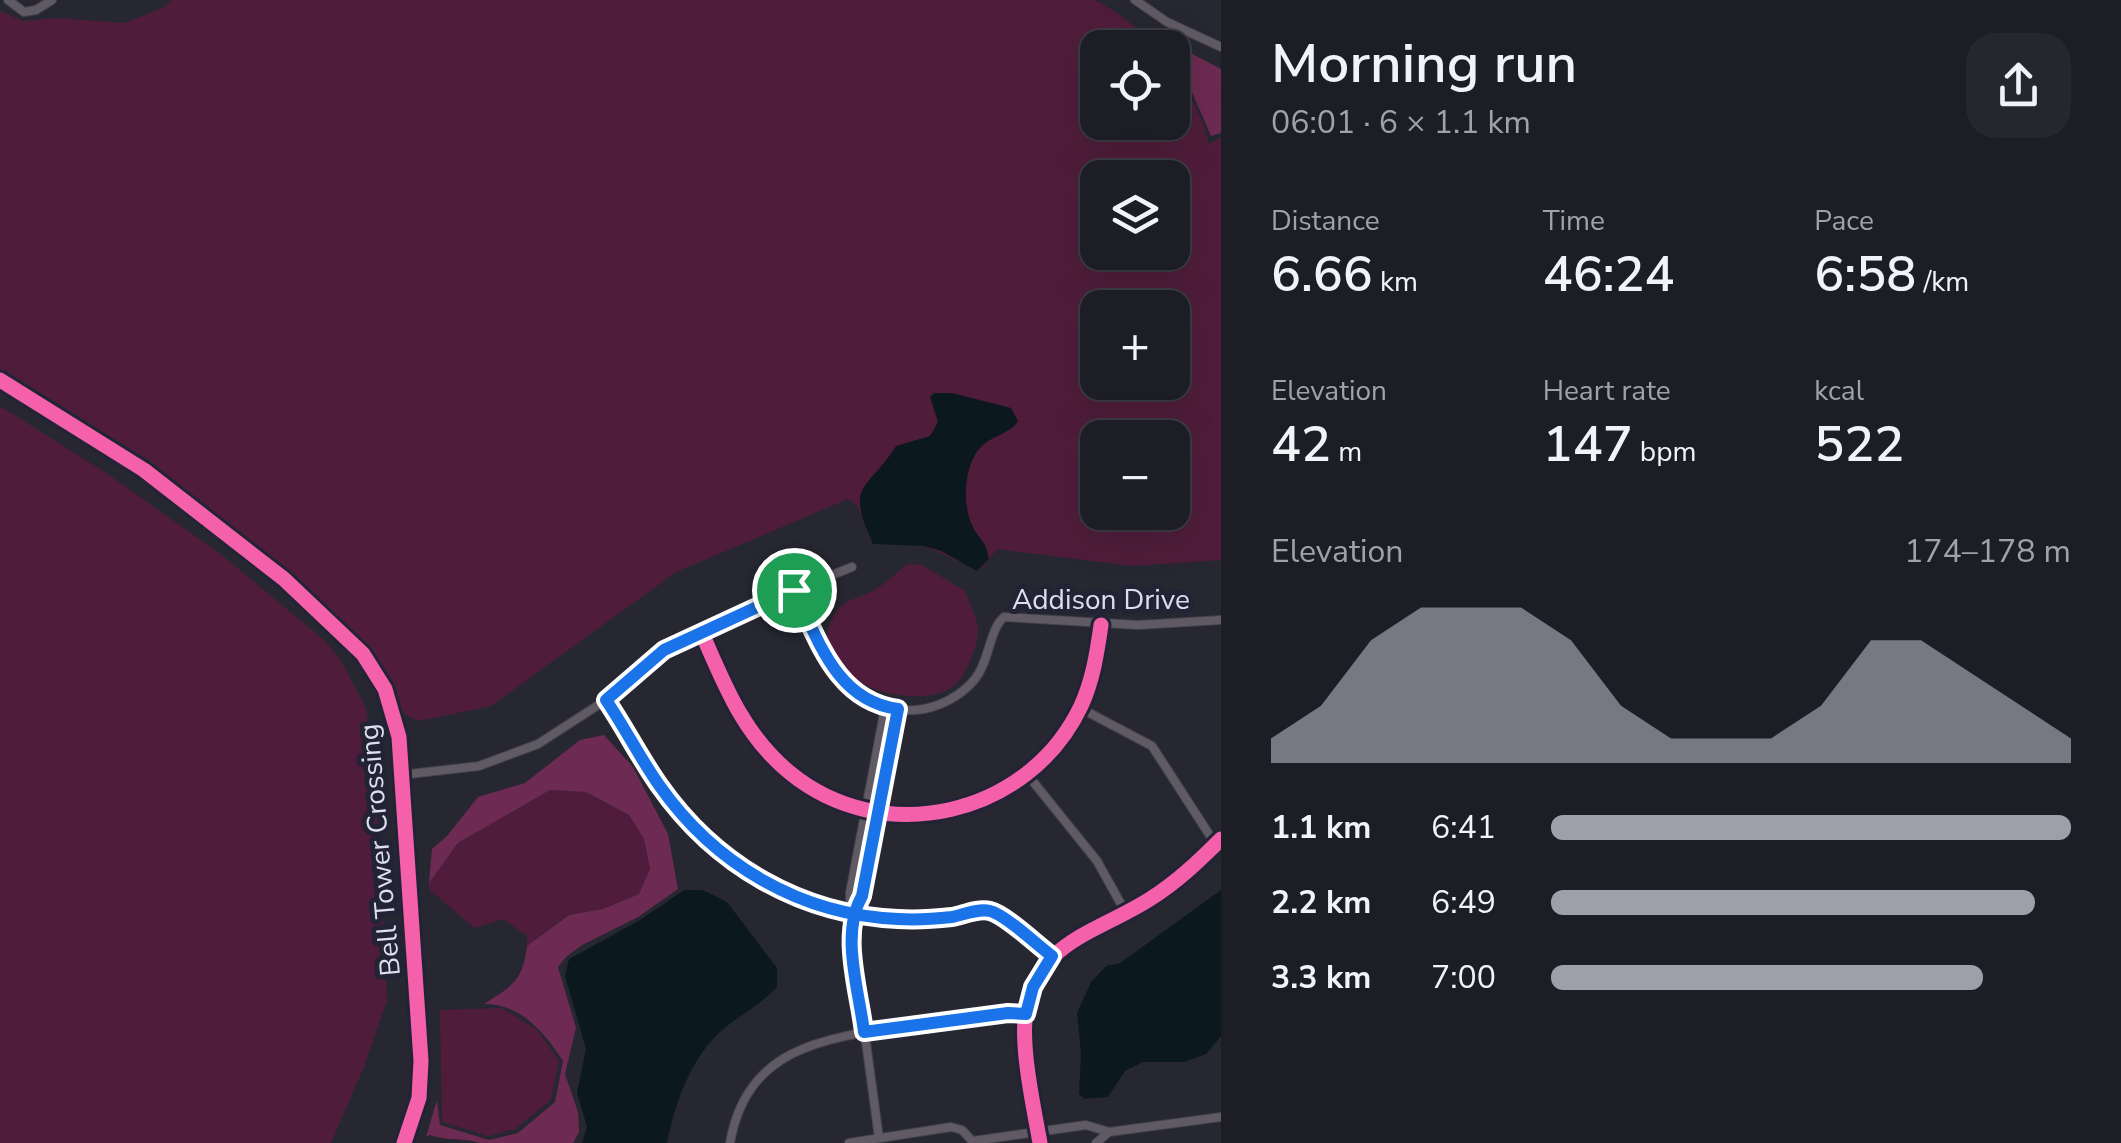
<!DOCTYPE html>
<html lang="en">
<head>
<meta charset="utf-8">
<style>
  body { margin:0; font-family:"Nunito Sans",sans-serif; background:#25262e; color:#f1f3f6; height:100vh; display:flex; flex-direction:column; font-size:38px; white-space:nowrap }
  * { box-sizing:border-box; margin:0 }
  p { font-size:32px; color:#a0a2a7 }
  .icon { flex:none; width:55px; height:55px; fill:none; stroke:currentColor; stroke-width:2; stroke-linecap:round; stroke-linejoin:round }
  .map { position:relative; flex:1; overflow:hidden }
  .drawer { display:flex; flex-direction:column; background:#1d1d26; width:900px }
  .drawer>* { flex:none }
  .buttons { position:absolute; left:1080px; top:30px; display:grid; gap:20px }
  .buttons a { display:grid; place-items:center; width:110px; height:110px; border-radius:20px; background:#1d1d26; box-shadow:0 10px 40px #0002,0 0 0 2px #3b3b43; font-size:50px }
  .pin { position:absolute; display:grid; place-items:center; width:85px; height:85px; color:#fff; margin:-42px; border:5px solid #fff; border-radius:50%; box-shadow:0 2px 10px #0007 }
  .round { display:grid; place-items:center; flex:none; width:105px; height:105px; border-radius:30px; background:#25262e }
  .summary { display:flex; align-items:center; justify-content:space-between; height:170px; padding:0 50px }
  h1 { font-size:55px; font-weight:600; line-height:75px }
  .stats { display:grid; grid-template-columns:repeat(3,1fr); gap:15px; height:170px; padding:10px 50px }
  .stats div { display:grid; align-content:center }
  .stats b { font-size:50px; font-weight:600 }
  .stats small { font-size:28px; font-weight:400 }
  .stats p { font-size:28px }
  .chart { height:280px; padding:20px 50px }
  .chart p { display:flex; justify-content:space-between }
  .chart svg { width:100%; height:180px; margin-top:10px; fill:#9e9fab; opacity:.7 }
  ul { padding:0 50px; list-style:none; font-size:32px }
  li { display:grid; grid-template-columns:160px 120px 1fr; align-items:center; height:75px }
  li i { height:25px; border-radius:12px; background:#9e9fab }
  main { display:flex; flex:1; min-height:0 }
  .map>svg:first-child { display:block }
  .green { fill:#4f1d3b; fill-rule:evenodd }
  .forest { fill:#6d2a52 }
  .water { fill:#0b191f }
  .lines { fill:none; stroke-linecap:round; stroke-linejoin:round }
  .minor-casing { stroke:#41424b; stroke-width:10 }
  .minor { stroke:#605a64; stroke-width:8 }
  .cycleway-casing { stroke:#232336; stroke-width:21 }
  .cycleway { stroke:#f560ab; stroke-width:15 }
  .route-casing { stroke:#fff; stroke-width:20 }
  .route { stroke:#1a73e8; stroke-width:12 }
  .labels { text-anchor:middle; stroke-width:10; stroke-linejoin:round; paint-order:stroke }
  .street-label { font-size:28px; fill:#dedfec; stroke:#232336 }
</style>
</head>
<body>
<main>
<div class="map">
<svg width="1221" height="1143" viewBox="0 0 1221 1143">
  <rect width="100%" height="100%" fill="#272732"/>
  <g class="green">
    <path d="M172 0H1095C1119 12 1138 28 1156 47L1098 48V122H1172L1173 65 1202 120 1209 144 1221 137V560L1133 566 997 549 981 569C956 564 937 547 911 544 897 542 884 546 870 540L857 505 848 499 676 572 491 706 419 721 404 714 374 654 252 543 135 457 49 400 0 373V11L23 21 55 18 124 23 163 8ZM1098 178H1172V252H1098ZM1098 308H1172V382H1098ZM1098 438H1172V512H1098Z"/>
    <path d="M0 406 103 471 218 552 324 640 340 659 366 708 374 761 387 1000 364 1067 331 1143H0Z"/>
    <path d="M908 564 922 565 965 591C969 603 979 621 978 634 976 648 967 673 957 683 923 719 788 678 838 609 846 599 860 598 871 592 884 585 896 573 908 564Z"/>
    <path d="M550 790 586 792 629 815 644 839 650 869 639 894 603 909 568 915 527 946V936L503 919 474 928 429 889V883L458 843Z"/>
    <path d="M502 1008 537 1030 559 1061 551 1100 515 1129 489 1136 442 1122 440 1010Z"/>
  </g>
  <g class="forest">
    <path d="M1144 29 1221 69V133L1211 136 1182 69 1173 59 1172 48 1161 47Z"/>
    <path d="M604 735 633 767 668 834 678 889 638 917 582 945 566 957 558 967 576 1028 565 1074 578 1112 579 1132 573 1143H480C462 1137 451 1142 430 1135L426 1137 437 1100 440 1125 489 1140 518 1133 555 1102 563 1061C544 1032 521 1004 484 1004 511 987 523 981 527 946L569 915 603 909 639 894 650 869 644 839 629 815 586 792 550 790 458 843 429 883 432 849 447 836 478 797 525 783 580 740Z"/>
  </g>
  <g class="water">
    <path d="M934 393H952L1011 408 1018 421C1011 434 990 436 980 448 964 466 962 503 972 525 979 540 986 540 989 559L977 571 941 551 923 546 873 544C844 482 868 491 896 446L930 436 938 422 930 397Z"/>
    <path d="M684 890H703L727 902 777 968V987C759 1007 735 1017 716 1036 689 1063 674 1107 667 1143H582L587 1127 577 1093 586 1049 565 976 569 959 640 920Z"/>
    <path d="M1221 890V1036L1206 1054 1184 1062H1143L1125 1071 1108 1097 1084 1099 1079 1094 1081 1054 1077 1013 1091 982 1106 966 1120 963Z"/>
  </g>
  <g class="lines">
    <g class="minor-casing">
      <g id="minor">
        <path d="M8 0 24 12 36 10 52 0"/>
        <path d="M1135 0 1167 22 1221 47"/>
        <path d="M0 380 144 470 284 579 363 654 385 689 399 737 421 1061 419 1098 404 1143"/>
        <path d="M795 590C820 643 843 716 916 710 939 708 961 696 975 679 990 660 989 630 1004 617L1138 625 1221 620"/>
        <path d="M701 631C724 684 743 734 789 772 883 850 1029 816 1081 706 1093 680 1097 653 1101 625"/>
        <path d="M606 700C625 728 640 758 659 785 715 865 801 915 898 919 930 921 961 910 990 911L1052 956"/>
        <path d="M1080 708 1152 746 1216 845"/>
        <path d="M1027 774 1097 861 1126 913"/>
        <path d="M401 775 479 766 538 744 606 700 664 650 795 590 852 567"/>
        <path d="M852 914 863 897 898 709"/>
        <path d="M879 1138 851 932 850 893 885 708"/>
        <path d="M973 1141 1086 1125 1109 1132"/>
        <path d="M730 1143C746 1049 822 1038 901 1027 937 1023 972 1018 1008 1013L1026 1014"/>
        <path d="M849 1143 951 1127 962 1130 974 1143"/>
        <path d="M1040 1143C1034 1109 1022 1054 1025 1020 1032 942 1095 934 1150 899 1177 882 1199 861 1221 839"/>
        <path d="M1096 1143 1109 1132 1221 1117"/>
      </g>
    </g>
    <use href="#minor" class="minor"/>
    <g class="cycleway-casing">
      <g id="cycleway">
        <path d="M0 380 144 470 284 579 363 654 385 689 399 737 421 1061 419 1098 404 1143"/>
        <path d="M701 631C724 684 743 734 789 772 883 850 1029 816 1081 706 1093 680 1097 653 1101 625"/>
        <path d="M1040 1143C1034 1109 1022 1054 1025 1020 1032 942 1095 934 1150 899 1177 882 1199 861 1221 839"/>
      </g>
    </g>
    <use href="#cycleway" class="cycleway"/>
  </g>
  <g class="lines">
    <g class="route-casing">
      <path id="route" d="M794 590 664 650 606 700C625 728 640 758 659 785 715 865 801 915 898 919 916 920 934 919 952 917 963 915 978 908 990 911 1006 915 1037 945 1052 956L1033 987 1026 1014 1008 1013 864 1032C859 990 840 934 862 896L898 709C836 701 818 639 794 590"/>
    </g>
    <use href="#route" class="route"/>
  </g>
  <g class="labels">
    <g class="street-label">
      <text x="1101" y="609">Addison Drive</text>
      <text transform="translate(379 850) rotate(-95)" y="10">Bell Tower Crossing</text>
    </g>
  </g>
</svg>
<div class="buttons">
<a><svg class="icon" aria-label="locate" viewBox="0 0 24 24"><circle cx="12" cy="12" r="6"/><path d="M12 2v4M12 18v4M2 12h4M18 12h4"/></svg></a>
<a><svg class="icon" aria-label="layers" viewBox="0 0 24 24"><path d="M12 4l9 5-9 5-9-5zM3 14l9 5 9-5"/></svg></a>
<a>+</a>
<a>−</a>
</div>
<div class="pin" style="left:794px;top:590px;background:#1e9e55"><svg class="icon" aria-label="arrive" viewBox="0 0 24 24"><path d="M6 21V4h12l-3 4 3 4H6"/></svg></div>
</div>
<section class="drawer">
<div class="summary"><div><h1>Morning run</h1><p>06:01 · 6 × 1.1 km</p></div><a class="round"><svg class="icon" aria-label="share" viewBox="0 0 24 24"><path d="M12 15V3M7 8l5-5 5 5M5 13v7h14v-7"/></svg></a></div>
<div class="stats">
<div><p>Distance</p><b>6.66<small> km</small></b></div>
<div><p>Time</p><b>46:24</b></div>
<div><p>Pace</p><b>6:58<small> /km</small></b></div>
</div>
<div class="stats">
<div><p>Elevation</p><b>42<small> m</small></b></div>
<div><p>Heart rate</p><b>147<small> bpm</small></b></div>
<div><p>kcal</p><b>522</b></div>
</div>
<div class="chart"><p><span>Elevation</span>174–178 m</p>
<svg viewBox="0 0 160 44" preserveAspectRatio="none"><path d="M0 44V38L10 30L20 14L30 6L40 6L50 6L60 14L70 30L80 38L90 38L100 38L110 30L120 14L130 14L140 22L150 30L160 38V44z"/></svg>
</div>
<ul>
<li><b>1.1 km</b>6:41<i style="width:100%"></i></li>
<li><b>2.2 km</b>6:49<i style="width:93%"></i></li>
<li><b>3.3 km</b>7:00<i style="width:83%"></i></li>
</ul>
</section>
</main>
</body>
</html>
